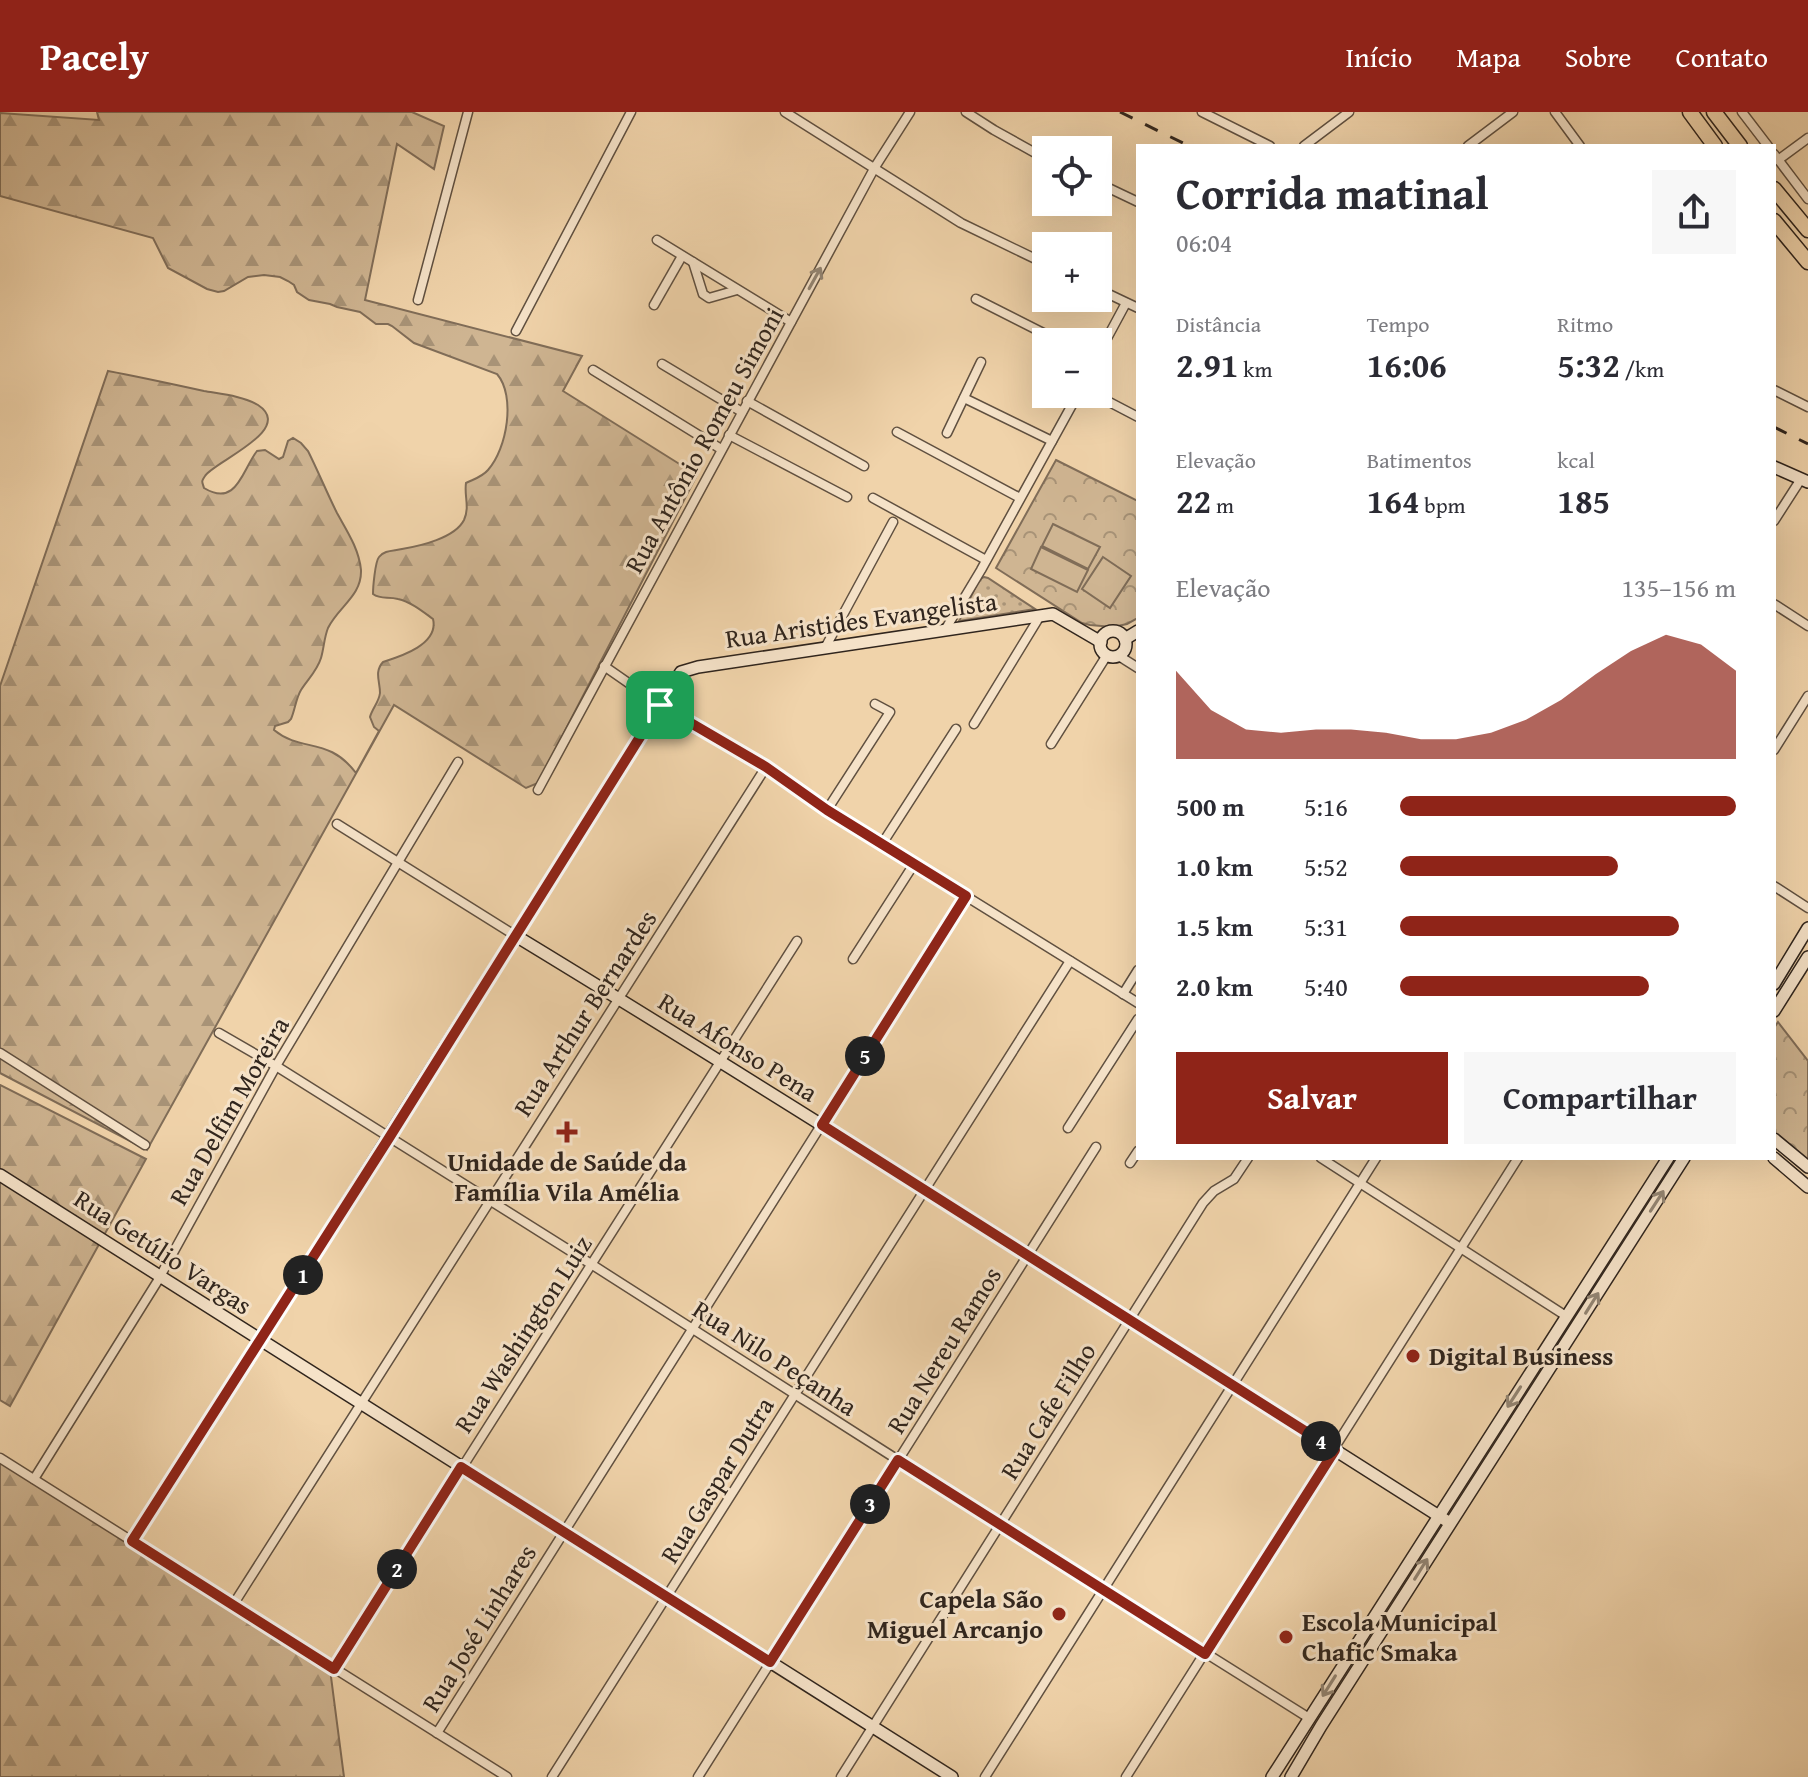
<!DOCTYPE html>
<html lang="pt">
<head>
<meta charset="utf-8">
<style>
  body { margin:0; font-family:"Gentium Book Plus",serif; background:#f7f7f7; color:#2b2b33; height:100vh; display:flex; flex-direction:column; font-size:30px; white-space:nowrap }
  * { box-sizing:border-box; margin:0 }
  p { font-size:26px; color:#7c7c81 }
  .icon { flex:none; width:44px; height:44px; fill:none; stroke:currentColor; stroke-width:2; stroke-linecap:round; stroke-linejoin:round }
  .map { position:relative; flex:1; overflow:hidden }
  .drawer { position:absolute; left:1136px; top:32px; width:640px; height:1016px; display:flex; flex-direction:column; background:#fff; border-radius:0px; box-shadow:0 8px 32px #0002 }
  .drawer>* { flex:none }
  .fabs { position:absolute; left:1032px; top:24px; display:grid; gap:16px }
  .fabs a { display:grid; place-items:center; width:80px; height:80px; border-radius:0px; background:#fff; box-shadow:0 8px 32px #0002; font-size:40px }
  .pin { position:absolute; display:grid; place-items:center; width:68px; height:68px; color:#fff; margin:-34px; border-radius:16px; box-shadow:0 4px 12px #0006 }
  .km { position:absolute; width:40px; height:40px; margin:-20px; border-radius:50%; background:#222; color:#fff; font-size:22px; line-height:40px; text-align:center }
  .round { display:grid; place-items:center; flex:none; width:84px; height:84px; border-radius:0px; background:#f7f7f7 }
  .overview { display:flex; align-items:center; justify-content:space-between; height:136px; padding:0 40px }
  h1 { font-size:44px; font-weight:700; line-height:60px }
  .figures { display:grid; grid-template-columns:repeat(3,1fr); gap:12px; height:136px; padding:8px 40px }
  .figures div { display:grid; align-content:center }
  .figures b { font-size:34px; font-weight:700 }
  .figures small { font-size:22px; font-weight:400 }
  .figures p { font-size:22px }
  .chart { height:224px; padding:16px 40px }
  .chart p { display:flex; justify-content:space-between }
  .chart svg { width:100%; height:144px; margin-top:8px; fill:#8f2418; opacity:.7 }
  .action { display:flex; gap:16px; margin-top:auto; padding:16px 40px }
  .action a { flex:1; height:92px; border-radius:0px; background:#8f2418; color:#fff; font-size:32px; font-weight:700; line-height:92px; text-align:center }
  .action a+a { background:#f7f7f7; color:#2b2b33 }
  ul { padding:0 40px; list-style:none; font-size:26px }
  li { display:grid; grid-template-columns:128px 96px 1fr; align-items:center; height:60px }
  li i { height:20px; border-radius:10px; background:#8f2418 }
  header { display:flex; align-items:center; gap:48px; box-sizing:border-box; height:112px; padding:0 40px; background:#8f2418; color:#fff }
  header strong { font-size:38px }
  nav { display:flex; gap:44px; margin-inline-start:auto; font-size:28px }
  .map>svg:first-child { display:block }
  .grass { fill:url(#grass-dots); stroke:#806d58; stroke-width:2 }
  .forest { fill:url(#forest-firs); stroke:#806d58; stroke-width:2 }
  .park { fill:url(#park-crowns); stroke:#806d58; stroke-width:2 }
  .pitch { fill:#cfb592; stroke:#806d58; stroke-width:2 }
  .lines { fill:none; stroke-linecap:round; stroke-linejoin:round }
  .street-casing { stroke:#605040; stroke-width:11 }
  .secondary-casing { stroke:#30251d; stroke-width:14 }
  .highway-casing { stroke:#30251d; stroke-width:17 }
  .street { stroke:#f5e2c8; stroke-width:8 }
  .secondary { stroke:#f5e2c8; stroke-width:11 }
  .highway { stroke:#f0d3aa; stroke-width:14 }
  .rail { stroke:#30251d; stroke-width:3; stroke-dasharray:14 14; stroke-linecap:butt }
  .oneway { stroke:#928472 }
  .route-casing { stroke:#fff; stroke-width:16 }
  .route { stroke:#8f2418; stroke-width:10 }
  .poi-dot { fill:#8f2418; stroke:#f5e2c8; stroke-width:3 }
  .labels { text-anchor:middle; stroke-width:6; stroke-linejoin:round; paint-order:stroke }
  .street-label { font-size:26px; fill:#30251d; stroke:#f5e2c8 }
  .poi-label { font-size:26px; font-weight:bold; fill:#30251d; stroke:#f5e2c8; text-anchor:start }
</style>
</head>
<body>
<header>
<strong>Pacely</strong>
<nav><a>Início</a><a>Mapa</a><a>Sobre</a><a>Contato</a></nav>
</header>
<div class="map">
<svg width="1808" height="1665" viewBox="0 0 1808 1665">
  <defs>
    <pattern id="grass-dots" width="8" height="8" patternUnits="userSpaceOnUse" patternTransform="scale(2)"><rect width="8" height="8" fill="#cfb592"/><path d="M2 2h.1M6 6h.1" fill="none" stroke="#a89377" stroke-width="1.8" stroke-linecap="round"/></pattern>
    <pattern id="forest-firs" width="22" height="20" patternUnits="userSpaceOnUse" patternTransform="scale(2)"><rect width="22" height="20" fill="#cfb592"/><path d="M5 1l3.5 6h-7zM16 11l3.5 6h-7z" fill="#a89377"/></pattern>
    <pattern id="park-crowns" width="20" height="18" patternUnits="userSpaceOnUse" patternTransform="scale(2)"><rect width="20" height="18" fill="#cfb592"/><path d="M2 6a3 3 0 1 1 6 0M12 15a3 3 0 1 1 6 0" fill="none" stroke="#a89377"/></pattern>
  </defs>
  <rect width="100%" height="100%" fill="#f0d3aa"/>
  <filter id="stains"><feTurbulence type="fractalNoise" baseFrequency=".0025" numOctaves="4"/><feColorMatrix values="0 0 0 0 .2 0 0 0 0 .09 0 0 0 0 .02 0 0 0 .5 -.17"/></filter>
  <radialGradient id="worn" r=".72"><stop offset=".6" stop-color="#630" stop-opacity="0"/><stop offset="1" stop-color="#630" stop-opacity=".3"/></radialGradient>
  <path class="grass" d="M984 465 988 466 1035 497 959 509 979 468Z"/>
  <g class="forest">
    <path d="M97 0H412L444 14 434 57 397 32 365 188 582 244 563 279 697 363 538 671 526 676 394 593 147 1038 0 961V574L108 259C140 265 172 272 204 279 221 282 243 284 258 293 296 318 213 350 205 364 201 370 202 369 204 376 237 396 242 358 257 339L265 338 279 347 283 345 288 329 293 326 301 331 308 339C318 359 327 381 337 401 347 419 359 437 361 458 362 484 338 495 328 516 324 526 324 536 321 546 317 559 308 567 301 578 296 586 295 598 291 607L288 610 275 614 274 618C302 641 328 624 356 661L379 619 374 615 370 605C372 597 379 590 380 581 380 569 374 560 383 550 402 544 439 532 433 507 422 499 411 490 398 487 388 484 381 488 373 482 373 476 375 450 379 445 384 438 394 439 402 437 420 434 455 426 464 408 470 395 464 384 466 371 474 367 482 365 488 358 507 337 516 284 497 262L414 231 392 214 388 212H376L360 200 337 195 330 192 309 188 297 180 294 173 288 169 280 165 264 163 248 165 224 179 218 180 207 177 168 156 153 126 0 84V1L99 8Z"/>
    <path d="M0 973 146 1047 10 1294 0 1288Z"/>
    <path d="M0 1348 330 1557 344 1665H0Z"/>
  </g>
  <g class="park">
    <path d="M1056 348 1138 389V506L1127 512 1113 515 1090 513 1082 511 996 456Z"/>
    <path d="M1778 910 1808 949V1055L1774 1027V916Z"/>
  </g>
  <g class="pitch">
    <path d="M1053 412 1100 435 1088 457 1042 434Z"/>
    <path d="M1041 435 1088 458 1077 480 1031 457Z"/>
    <path d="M1103 445 1131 464 1110 496 1082 477Z"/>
  </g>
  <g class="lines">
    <g class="street-casing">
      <g id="street">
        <path d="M785 0 961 111 1046 152"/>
        <path d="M966 0 994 18 1046 47"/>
        <path d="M1202 0 1270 34"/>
        <path d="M1555 0 1580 34"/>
        <path d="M1742 0 1768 34"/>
        <path d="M1304 34 1349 0"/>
        <path d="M1468 34 1513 0"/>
        <path d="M1774 42 1808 87"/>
        <path d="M1778 48 1808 26"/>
        <path d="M1098 71 1138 90"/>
        <path d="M657 128 791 210"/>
        <path d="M693 150 703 182 709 186 737 178"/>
        <path d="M1098 177 1138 196"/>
        <path d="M976 187 1061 230"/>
        <path d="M418 188 468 0"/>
        <path d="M654 193 682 144"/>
        <path d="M516 219 631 0"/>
        <path d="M1098 243 1126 191"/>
        <path d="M662 252 742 300"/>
        <path d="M593 258 721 337"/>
        <path d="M1774 278 1808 295"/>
        <path d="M1094 282 1138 305"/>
        <path d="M964 286 1052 329"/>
        <path d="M747 289 864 354"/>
        <path d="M897 320 1020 386"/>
        <path d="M947 321 981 250"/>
        <path d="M729 323 847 385"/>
        <path d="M873 386 986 448"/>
        <path d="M1774 409 1801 367"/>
        <path d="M1774 492 1808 514"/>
        <path d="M945 518 981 458 1078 282"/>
        <path d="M825 536 893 410"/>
        <path d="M1119 544 1138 556"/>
        <path d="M604 554 660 593 766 655 827 698 1138 891"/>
        <path d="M974 612 1040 504"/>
        <path d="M1051 632 1107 543"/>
        <path d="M1774 638 1808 584"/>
        <path d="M538 678 875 55 910 0"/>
        <path d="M827 698 890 600 875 592"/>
        <path d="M337 712 516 824"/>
        <path d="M882 732 956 617"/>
        <path d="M1774 774 1808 796"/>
        <path d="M853 847 914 752"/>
        <path d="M1123 882 1138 858"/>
        <path d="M219 921 276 954 591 1152 898 1348 1309 1606"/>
        <path d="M0 941 145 1033"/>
        <path d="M1068 1016 1138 907"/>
        <path d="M1321 1046 1566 1204"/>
        <path d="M1130 1051 1138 1039"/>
        <path d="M0 1346 507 1665"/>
        <path d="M34 1367 157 1170 276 954 458 650"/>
        <path d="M132 1429 257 1234"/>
        <path d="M233 1493 766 655"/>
        <path d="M334 1557 797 829"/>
        <path d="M437 1621 966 784"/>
        <path d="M552 1665 1070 849"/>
        <path d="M698 1665 1096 1035"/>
        <path d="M841 1665 1203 1091 1214 1079 1234 1067 1248 1046"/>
        <path d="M985 1665 1376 1046"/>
        <path d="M1126 1665 1518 1046"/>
      </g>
    </g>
    <g class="secondary-casing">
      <g id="secondary">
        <path d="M1774 355 1808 370"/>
        <circle cx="1113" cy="532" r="13"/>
        <path d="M1125 527 1138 519"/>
        <path d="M516 824C830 1015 1139 1214 1450 1411"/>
        <path d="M1774 872 1808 816"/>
        <path d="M1774 899 1808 845"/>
        <path d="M1774 1027 1808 1055"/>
        <path d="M1774 1046 1808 1075"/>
        <path d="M0 1063 952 1665"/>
        <path d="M257 1234 681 560 698 555 1053 502 1101 530"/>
        <path d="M1272 1665 1668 1046"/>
        <path d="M1291 1665 1321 1614 1684 1046"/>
      </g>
    </g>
    <g class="highway-casing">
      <g id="highway">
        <path d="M1690 0 1715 34"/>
        <path d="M1714 0 1740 34"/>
        <path d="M1774 77 1808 118"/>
        <path d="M1774 109 1808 150"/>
      </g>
    </g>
    <use href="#street" class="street"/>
    <use href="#secondary" class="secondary"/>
    <use href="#highway" class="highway"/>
    <g class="rail">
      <path d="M1120 0 1189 34"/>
      <path d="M1774 315 1808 332"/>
    </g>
  </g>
  <defs><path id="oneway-shaft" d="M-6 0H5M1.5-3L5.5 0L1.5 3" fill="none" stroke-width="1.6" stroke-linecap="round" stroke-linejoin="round" transform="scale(2)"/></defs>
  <g class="oneway">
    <use href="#oneway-shaft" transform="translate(815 166) rotate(-61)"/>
    <use href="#oneway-shaft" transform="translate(1657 1089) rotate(-57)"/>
    <use href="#oneway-shaft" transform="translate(1592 1191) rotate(-58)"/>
    <use href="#oneway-shaft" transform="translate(1514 1285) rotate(123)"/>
    <use href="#oneway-shaft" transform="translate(1421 1457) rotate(-58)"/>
    <use href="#oneway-shaft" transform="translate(1329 1574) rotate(122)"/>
  </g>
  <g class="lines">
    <g class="route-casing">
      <path id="route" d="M660 593 766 655 827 698 966 784 822 1013 1335 1338 1205 1542 898 1348 770 1550 461 1355 334 1557 132 1429 389 1026Z"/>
    </g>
    <use href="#route" class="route"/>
  </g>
  <g class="poi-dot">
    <path d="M563 1008h8v8h8v8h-8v8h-8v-8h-8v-8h8z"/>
    <circle cx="1413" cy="1244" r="8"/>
    <circle cx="1059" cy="1502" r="8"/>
    <circle cx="1286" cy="1525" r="8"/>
  </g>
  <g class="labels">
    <g class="street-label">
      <text transform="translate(704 328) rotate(-61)" y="9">Rua Antônio Romeu Simoni</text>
      <text transform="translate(861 508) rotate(-8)" y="9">Rua Aristides Evangelista</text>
      <text transform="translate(585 901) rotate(-57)" y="9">Rua Arthur Bernardes</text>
      <text transform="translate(738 935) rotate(32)" y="9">Rua Afonso Pena</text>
      <text transform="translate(229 999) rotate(-60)" y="9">Rua Delfim Moreira</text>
      <text transform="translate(163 1140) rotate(33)" y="9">Rua Getúlio Vargas</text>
      <text transform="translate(523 1222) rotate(-57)" y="9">Rua Washington Luiz</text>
      <text transform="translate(944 1238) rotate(-58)" y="9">Rua Nereu Ramos</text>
      <text transform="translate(775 1246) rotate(33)" y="9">Rua Nilo Peçanha</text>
      <text transform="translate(1048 1299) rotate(-58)" y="9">Rua Cafe Filho</text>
      <text transform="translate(717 1368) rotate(-58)" y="9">Rua Gaspar Dutra</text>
      <text transform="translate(479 1516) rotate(-58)" y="9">Rua José Linhares</text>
    </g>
    <g class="poi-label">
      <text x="567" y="1059" text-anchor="middle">Unidade de Saúde da<tspan x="567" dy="30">Família Vila Amélia</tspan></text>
      <text x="1429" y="1253">Digital Business</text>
      <text x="1043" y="1496" text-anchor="end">Capela São<tspan x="1043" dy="30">Miguel Arcanjo</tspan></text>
      <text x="1302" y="1519">Escola Municipal<tspan x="1302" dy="30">Chafic Smaka</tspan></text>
    </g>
  </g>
  <rect width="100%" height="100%" filter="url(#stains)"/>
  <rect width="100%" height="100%" fill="url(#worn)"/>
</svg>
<div class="fabs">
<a><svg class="icon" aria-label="locate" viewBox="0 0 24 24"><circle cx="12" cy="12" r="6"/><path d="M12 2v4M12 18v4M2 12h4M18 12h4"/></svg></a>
<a>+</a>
<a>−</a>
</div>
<div class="pin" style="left:660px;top:593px;background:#1e9e55"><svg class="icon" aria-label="arrive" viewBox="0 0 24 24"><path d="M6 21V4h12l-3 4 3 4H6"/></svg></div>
<b class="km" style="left:303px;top:1163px">1</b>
<b class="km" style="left:397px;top:1457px">2</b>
<b class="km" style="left:870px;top:1392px">3</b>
<b class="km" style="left:1321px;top:1329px">4</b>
<b class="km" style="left:865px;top:944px">5</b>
<section class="drawer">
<div class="overview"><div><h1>Corrida matinal</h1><p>06:04</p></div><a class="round"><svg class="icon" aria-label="share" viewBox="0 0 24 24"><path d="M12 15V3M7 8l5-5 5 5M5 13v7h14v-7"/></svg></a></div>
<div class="figures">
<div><p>Distância</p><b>2.91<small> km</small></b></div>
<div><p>Tempo</p><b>16:06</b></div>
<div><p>Ritmo</p><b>5:32<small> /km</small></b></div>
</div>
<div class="figures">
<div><p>Elevação</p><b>22<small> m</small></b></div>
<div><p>Batimentos</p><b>164<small> bpm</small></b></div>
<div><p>kcal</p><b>185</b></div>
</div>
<div class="chart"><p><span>Elevação</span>135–156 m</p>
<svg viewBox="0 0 160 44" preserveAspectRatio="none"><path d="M0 44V17L10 29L20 35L30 36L40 35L50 35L60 36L70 38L80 38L90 36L100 32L110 26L120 18L130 11L140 6L150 9L160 17V44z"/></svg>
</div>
<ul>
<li><b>500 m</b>5:16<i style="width:100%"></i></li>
<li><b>1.0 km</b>5:52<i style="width:65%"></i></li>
<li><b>1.5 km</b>5:31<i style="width:83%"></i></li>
<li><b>2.0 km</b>5:40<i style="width:74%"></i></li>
</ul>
<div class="action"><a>Salvar</a><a>Compartilhar</a></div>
</section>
</div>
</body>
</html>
